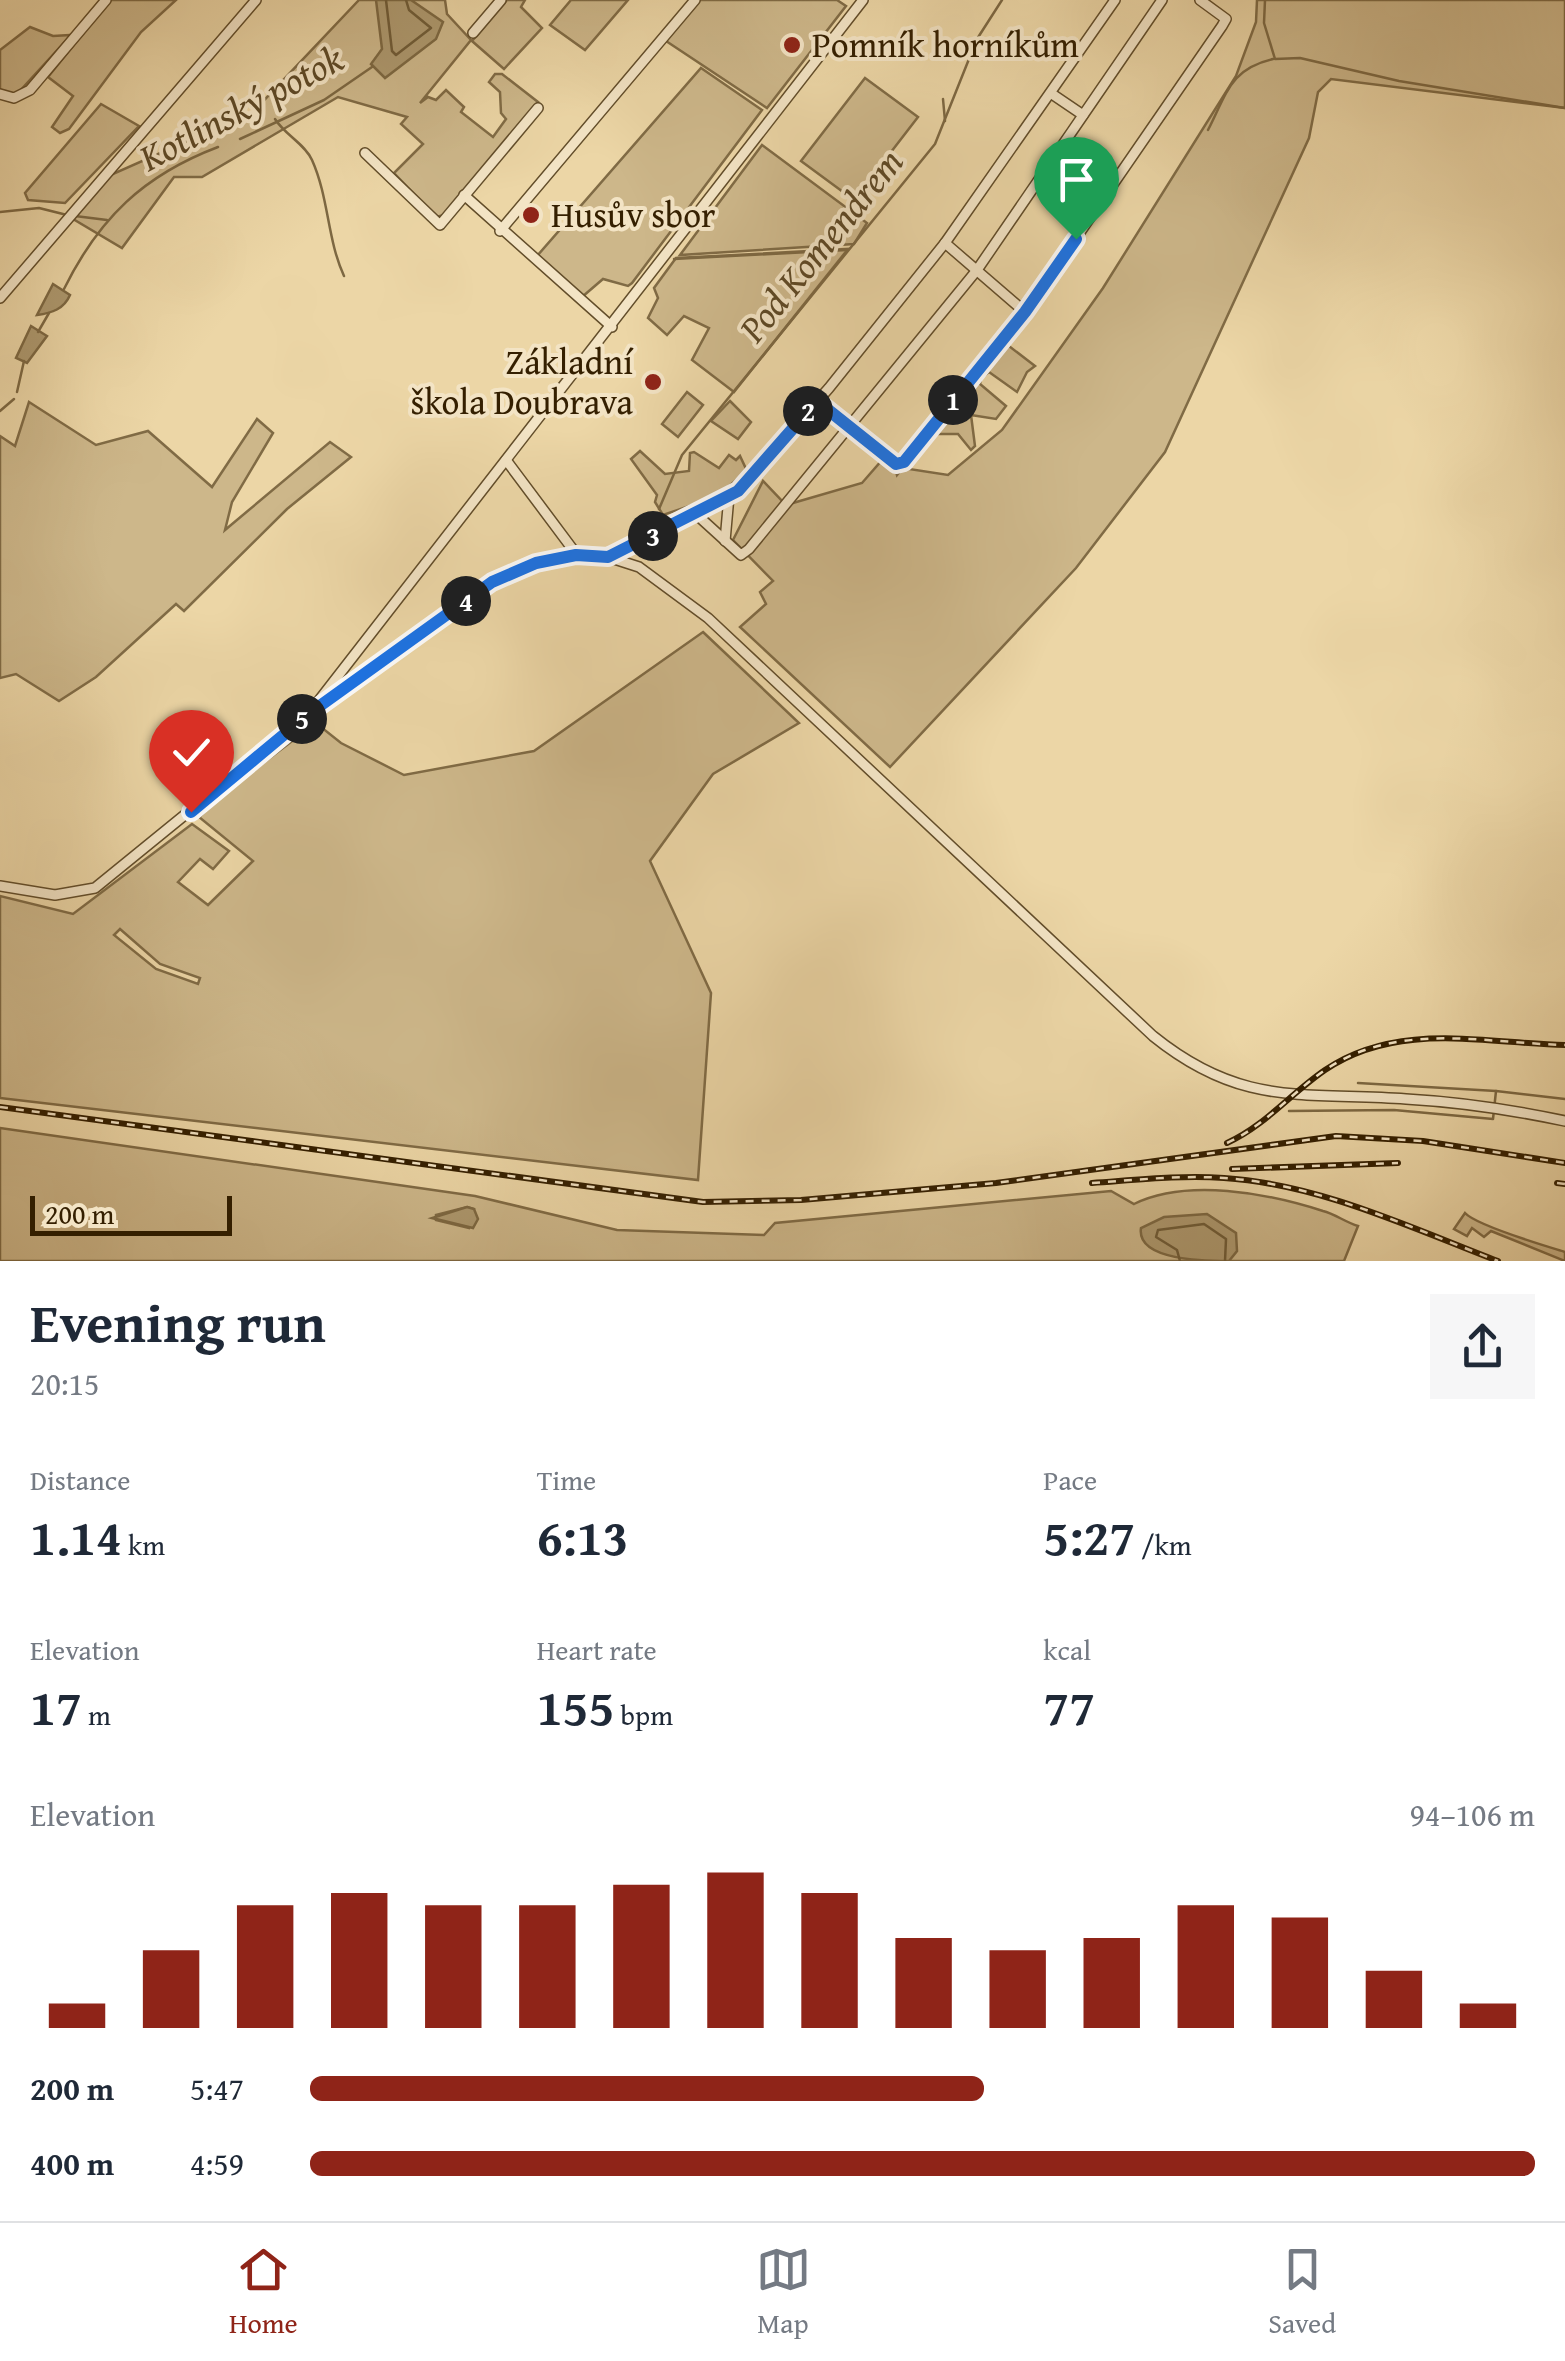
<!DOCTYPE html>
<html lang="en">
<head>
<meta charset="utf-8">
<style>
  body { margin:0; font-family:"Gentium Book Plus",serif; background:#f6f6f7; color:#1f2937; height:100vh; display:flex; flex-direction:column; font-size:38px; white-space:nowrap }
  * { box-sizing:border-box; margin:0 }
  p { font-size:32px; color:#747a83 }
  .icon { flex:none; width:55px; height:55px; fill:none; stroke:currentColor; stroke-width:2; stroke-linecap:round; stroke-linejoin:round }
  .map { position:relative; height:1261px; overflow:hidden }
  .sheet { display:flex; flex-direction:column; background:#fff; flex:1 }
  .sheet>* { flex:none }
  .scale { position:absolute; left:30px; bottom:25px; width:202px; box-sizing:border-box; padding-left:10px; border:5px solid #341f00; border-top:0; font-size:28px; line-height:35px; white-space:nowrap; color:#341f00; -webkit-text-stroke:8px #f3e4c5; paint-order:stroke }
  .pin { position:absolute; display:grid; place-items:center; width:85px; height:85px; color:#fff; margin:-102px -42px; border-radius:50% 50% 50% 0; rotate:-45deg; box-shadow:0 0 10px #0007 }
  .pin .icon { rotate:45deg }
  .km { position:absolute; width:50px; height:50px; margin:-25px; border-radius:50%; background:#222; color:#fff; font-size:28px; line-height:50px; text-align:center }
  .round { display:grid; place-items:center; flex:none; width:105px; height:105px; border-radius:0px; background:#f6f6f7 }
  .headline { display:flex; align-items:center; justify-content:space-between; height:170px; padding:0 30px }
  h1 { font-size:55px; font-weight:700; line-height:75px }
  .metrics { display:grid; grid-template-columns:repeat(3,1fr); gap:15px; height:170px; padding:10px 30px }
  .metrics div { display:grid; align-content:center }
  .metrics b { font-size:50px; font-weight:700 }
  .metrics small { font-size:28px; font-weight:400 }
  .metrics p { font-size:28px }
  .chart { height:280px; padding:20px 30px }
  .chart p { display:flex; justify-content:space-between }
  .chart svg { width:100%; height:180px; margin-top:10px; stroke:#8f2418; stroke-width:6 }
  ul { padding:0 30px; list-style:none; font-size:32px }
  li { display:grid; grid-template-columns:160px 120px 1fr; align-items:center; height:75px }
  li i { height:25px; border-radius:12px; background:#8f2418 }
  .tab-bar { display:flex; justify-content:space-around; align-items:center; height:140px; border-top:2px solid #e0e1e3; background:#fff; font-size:28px; color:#747a83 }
  .tab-bar a { display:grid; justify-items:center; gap:5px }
  .tab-bar .selected { color:#8f2418 }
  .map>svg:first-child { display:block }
  .green { fill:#cdb78a; stroke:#806b45; stroke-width:2.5; fill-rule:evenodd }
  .water { fill:#ad986e; stroke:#7d6842; stroke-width:2.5 }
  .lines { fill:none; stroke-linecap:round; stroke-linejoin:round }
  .shore { stroke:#705c37; stroke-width:2.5 }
  .stream { stroke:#7d6842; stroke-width:2.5 }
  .minor-casing { stroke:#624d2a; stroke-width:12 }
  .minor { stroke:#f3e4c5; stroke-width:9 }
  .rail-casing { stroke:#341f00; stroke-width:6 }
  .rail { stroke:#f3e4c5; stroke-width:2.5; stroke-dasharray:8; stroke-linecap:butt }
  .route-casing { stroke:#fff; stroke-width:20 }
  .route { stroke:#1a73e8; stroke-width:12 }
  .poi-dot { fill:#8f2418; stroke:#f3e4c5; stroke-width:4 }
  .labels { text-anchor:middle; stroke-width:8; stroke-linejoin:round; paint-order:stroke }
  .poi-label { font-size:35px; fill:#341f00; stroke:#f3e4c5; text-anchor:start }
  .water-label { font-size:38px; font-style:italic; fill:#5e4926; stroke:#f3e4c5 }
</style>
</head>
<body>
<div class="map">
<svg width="1565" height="1261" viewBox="0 0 1565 1261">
  <rect width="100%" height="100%" fill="#ecd6a6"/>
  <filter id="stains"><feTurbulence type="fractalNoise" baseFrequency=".002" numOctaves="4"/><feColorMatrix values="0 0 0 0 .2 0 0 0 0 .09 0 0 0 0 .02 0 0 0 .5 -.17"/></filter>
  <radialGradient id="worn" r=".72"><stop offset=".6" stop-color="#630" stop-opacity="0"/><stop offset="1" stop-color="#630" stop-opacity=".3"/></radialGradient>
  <g class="green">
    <path d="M110 0H176L141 32 69 129 60 133 52 127 73 96 48 77Z"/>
    <path d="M359 0H445L447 14 471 40 420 103 428 97 436 100 446 90 464 107 461 112 493 137 506 119 501 113 500 92 489 82 495 74H502L538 102 444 215 436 217 394 173 423 144 401 124 407 117 338 97 202 177H174L122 248 68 216 106 177 253 112Z"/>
    <path d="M507 0H525L521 7 542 28 504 69 472 41Z"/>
    <path d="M571 0H628L585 50 550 25Z"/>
    <path d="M698 0H837L846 6 767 108 666 41Z"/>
    <path d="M1257 0H1565V108L1331 79 1318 92 1309 138 1165 452 1076 568 890 767 740 627 766 604 760 592 773 581 733 540 763 481 786 505 862 483 883 459 895 467 897 475 903 468 948 475 1002 430 1103 288 1236 76 1256 22Z"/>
    <path d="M30 27 53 36 71 35 17 94 0 91V50Z"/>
    <path d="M701 68 762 110 632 283 628 286 603 279 582 297 537 256Z"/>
    <path d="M865 78 918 117 854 200 801 161Z"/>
    <path d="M101 104 139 126 65 203 28 200 25 193Z"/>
    <path d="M762 145 867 223 854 244 680 255Z"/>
    <path d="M848 249 734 392 692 360 709 328 684 316 667 335 648 318 658 298 654 288 676 258Z"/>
    <path d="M1005 343 1035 366 1027 372 1017 392 989 372 981 378 980 384 1006 406 996 419 971 415 975 446 971 450 958 434H931Z"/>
    <path d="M687 392 703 405 678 437 662 424Z"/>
    <path d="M730 401 751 422 738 439 711 421Z"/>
    <path d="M29 402 96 445 148 431 212 487 257 419 273 433 232 502 225 530 330 442 351 457 287 509 184 611 176 604 96 677 59 701 16 674 0 678V436L15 446Z"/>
    <path d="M640 451 665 474 689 471 690 453 694 452 719 468 729 455 736 460 740 456 747 471 716 497 663 515 655 502 657 495 631 459Z"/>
    <path d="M703 632 799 723 713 774 650 861 711 993 698 1180 0 1098V896L73 914 192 824 229 851 213 869 200 859 178 882 208 905 253 861 199 817 230 788 316 723 341 743 404 775 534 751ZM120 929 160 964 200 978 198 984 156 969 114 935Z"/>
    <path d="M0 1128 475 1196 617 1230 764 1235 775 1223 1111 1191 1134 1204C1187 1178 1267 1193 1323 1211 1335 1214 1345 1222 1358 1226L1344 1261H0ZM467 1207 474 1209 469 1228 436 1220V1215Z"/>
    <path d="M1465 1213C1477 1226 1546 1246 1565 1252V1261L1491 1231 1484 1237 1472 1228 1467 1236 1454 1229Z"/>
  </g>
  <g class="water">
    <path d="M376 0H411L443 22 436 39 385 78 371 64 382 49Z"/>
    <path d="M53 284 70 295C64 309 52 313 37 315Z"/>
    <path d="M31 326 47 336 27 363 16 358Z"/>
    <path d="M467 1207 474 1209 478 1219 473 1228 432 1218Z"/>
    <path d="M1207 1214 1236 1233 1237 1251 1229 1261C1207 1261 1136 1261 1141 1228L1164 1217Z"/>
  </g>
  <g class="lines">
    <g class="shore">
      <path d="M386 0 392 51 396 55 431 28 409 10 406 0"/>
      <path d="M1180 1261 1177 1250 1156 1237 1158 1230 1204 1224 1226 1239 1225 1261"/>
    </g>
    <g class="stream">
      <path d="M1265 0 1264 23 1275 59 1300 58 1399 81 1565 108"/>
      <path d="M943 99 945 121"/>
      <path d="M275 119C285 135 305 144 312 160 329 198 327 239 344 276"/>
      <path d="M1208 130C1227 93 1230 69 1273 59"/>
      <path d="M240 139 324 100 372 67"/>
      <path d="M0 212 39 208 67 215"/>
      <path d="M75 216 107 220"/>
      <path d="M674 259 847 250"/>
      <path d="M64 289C99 218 144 175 218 147"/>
      <path d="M38 332 49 313"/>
      <path d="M17 392 24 361"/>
      <path d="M0 411 14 399"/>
      <path d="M659 509 682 455 935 144 977 39 1002 0"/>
      <path d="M1358 1083 1496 1091"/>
      <path d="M1289 1111 1394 1110 1493 1119 1496 1091 1565 1099"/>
    </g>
    <g class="minor-casing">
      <g id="minor">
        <path d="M473 33 501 0"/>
        <path d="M0 94 14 98 30 90 106 0"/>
        <path d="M1052 94 1083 115"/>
        <path d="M365 153 440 225 538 108"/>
        <path d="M464 195 612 327"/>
        <path d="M500 231 695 0"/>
        <path d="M945 243 1025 312"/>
        <path d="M0 298 256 0"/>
        <path d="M817 401 895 464 903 462 1025 312 1222 26 1226 19 1200 0"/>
        <path d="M506 460 577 555"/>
        <path d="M697 515 741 555 749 549 977 270 1162 0"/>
        <path d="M725 541 729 496"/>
        <path d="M608 557 738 491 829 388 945 243 1115 0"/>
        <path d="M317 703 863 0"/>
        <path d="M0 886 55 895 95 888 310 713 492 582 536 563 577 555 608 557 639 567 708 618 1153 1036C1241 1107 1301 1092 1406 1099 1459 1102 1513 1110 1565 1121"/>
      </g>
    </g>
    <use href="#minor" class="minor"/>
    <g class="rail-casing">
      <g id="rail">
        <path d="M0 1107 703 1202 801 1200 996 1183 1336 1136 1423 1141 1565 1163"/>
        <path d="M1227 1143C1266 1125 1290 1094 1325 1070 1397 1021 1483 1043 1565 1045"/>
        <path d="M1232 1169 1398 1163"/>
        <path d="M1092 1183C1136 1180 1180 1175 1224 1178 1319 1184 1409 1227 1498 1261"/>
        <path d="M1557 1183 1565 1184"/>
      </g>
    </g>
    <use href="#rail" class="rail"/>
  </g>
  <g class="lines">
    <g class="route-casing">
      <path id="route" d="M191 812 310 713 492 582 536 563 576 555 608 557 738 491 817 401 896 464 904 462 1025 312 1076 239"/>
    </g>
    <use href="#route" class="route"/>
  </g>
  <g class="poi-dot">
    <circle cx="792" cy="45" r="10"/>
    <circle cx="531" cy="215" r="10"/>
    <circle cx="653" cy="382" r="10"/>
  </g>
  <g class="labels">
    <g class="poi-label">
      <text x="812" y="57">Pomník horníkům</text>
      <text x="551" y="227">Husův sbor</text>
      <text x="633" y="374" text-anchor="end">Základní<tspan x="633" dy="40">škola Doubrava</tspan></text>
    </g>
    <g class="water-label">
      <text transform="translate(241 108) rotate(-28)" y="13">Kotlinský potok</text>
      <text transform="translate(821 245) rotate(-51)" y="13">Pod Komendrem</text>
    </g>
  </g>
  <rect width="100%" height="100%" filter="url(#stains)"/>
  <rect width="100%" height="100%" fill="url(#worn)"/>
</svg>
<div class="scale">200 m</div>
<div class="pin" style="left:1076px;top:239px;background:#1e9e55"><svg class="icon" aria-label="arrive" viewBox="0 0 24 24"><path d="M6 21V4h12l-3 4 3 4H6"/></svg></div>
<div class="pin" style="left:191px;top:812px;background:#d93025"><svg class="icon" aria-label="check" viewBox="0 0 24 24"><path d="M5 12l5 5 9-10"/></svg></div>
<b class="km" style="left:953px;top:400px">1</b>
<b class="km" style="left:808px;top:411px">2</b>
<b class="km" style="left:653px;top:536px">3</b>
<b class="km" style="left:466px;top:601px">4</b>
<b class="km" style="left:302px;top:719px">5</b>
</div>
<section class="sheet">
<div class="headline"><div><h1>Evening run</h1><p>20:15</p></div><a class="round"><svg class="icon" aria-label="share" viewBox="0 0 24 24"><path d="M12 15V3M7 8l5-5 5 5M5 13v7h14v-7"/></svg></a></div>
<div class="metrics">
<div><p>Distance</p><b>1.14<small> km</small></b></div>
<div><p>Time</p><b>6:13</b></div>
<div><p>Pace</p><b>5:27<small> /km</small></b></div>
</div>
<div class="metrics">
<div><p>Elevation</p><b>17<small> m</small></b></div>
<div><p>Heart rate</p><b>155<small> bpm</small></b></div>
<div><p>kcal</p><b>77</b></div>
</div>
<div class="chart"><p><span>Elevation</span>94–106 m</p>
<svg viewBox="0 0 160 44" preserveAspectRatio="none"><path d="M5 44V38M15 44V25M25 44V14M35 44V11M45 44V14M55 44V14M65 44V9M75 44V6M85 44V11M95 44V22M105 44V25M115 44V22M125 44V14M135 44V17M145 44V30M155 44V38"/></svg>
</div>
<ul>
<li><b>200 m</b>5:47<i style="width:55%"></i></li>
<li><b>400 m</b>4:59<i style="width:100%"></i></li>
</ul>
</section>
<nav class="tab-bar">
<a class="selected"><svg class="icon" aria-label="home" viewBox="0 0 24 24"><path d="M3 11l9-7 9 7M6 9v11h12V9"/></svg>Home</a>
<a><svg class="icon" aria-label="map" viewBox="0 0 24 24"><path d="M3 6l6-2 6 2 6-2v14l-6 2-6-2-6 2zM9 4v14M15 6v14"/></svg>Map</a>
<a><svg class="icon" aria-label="saved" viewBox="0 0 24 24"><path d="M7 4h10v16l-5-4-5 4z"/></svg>Saved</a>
</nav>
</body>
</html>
